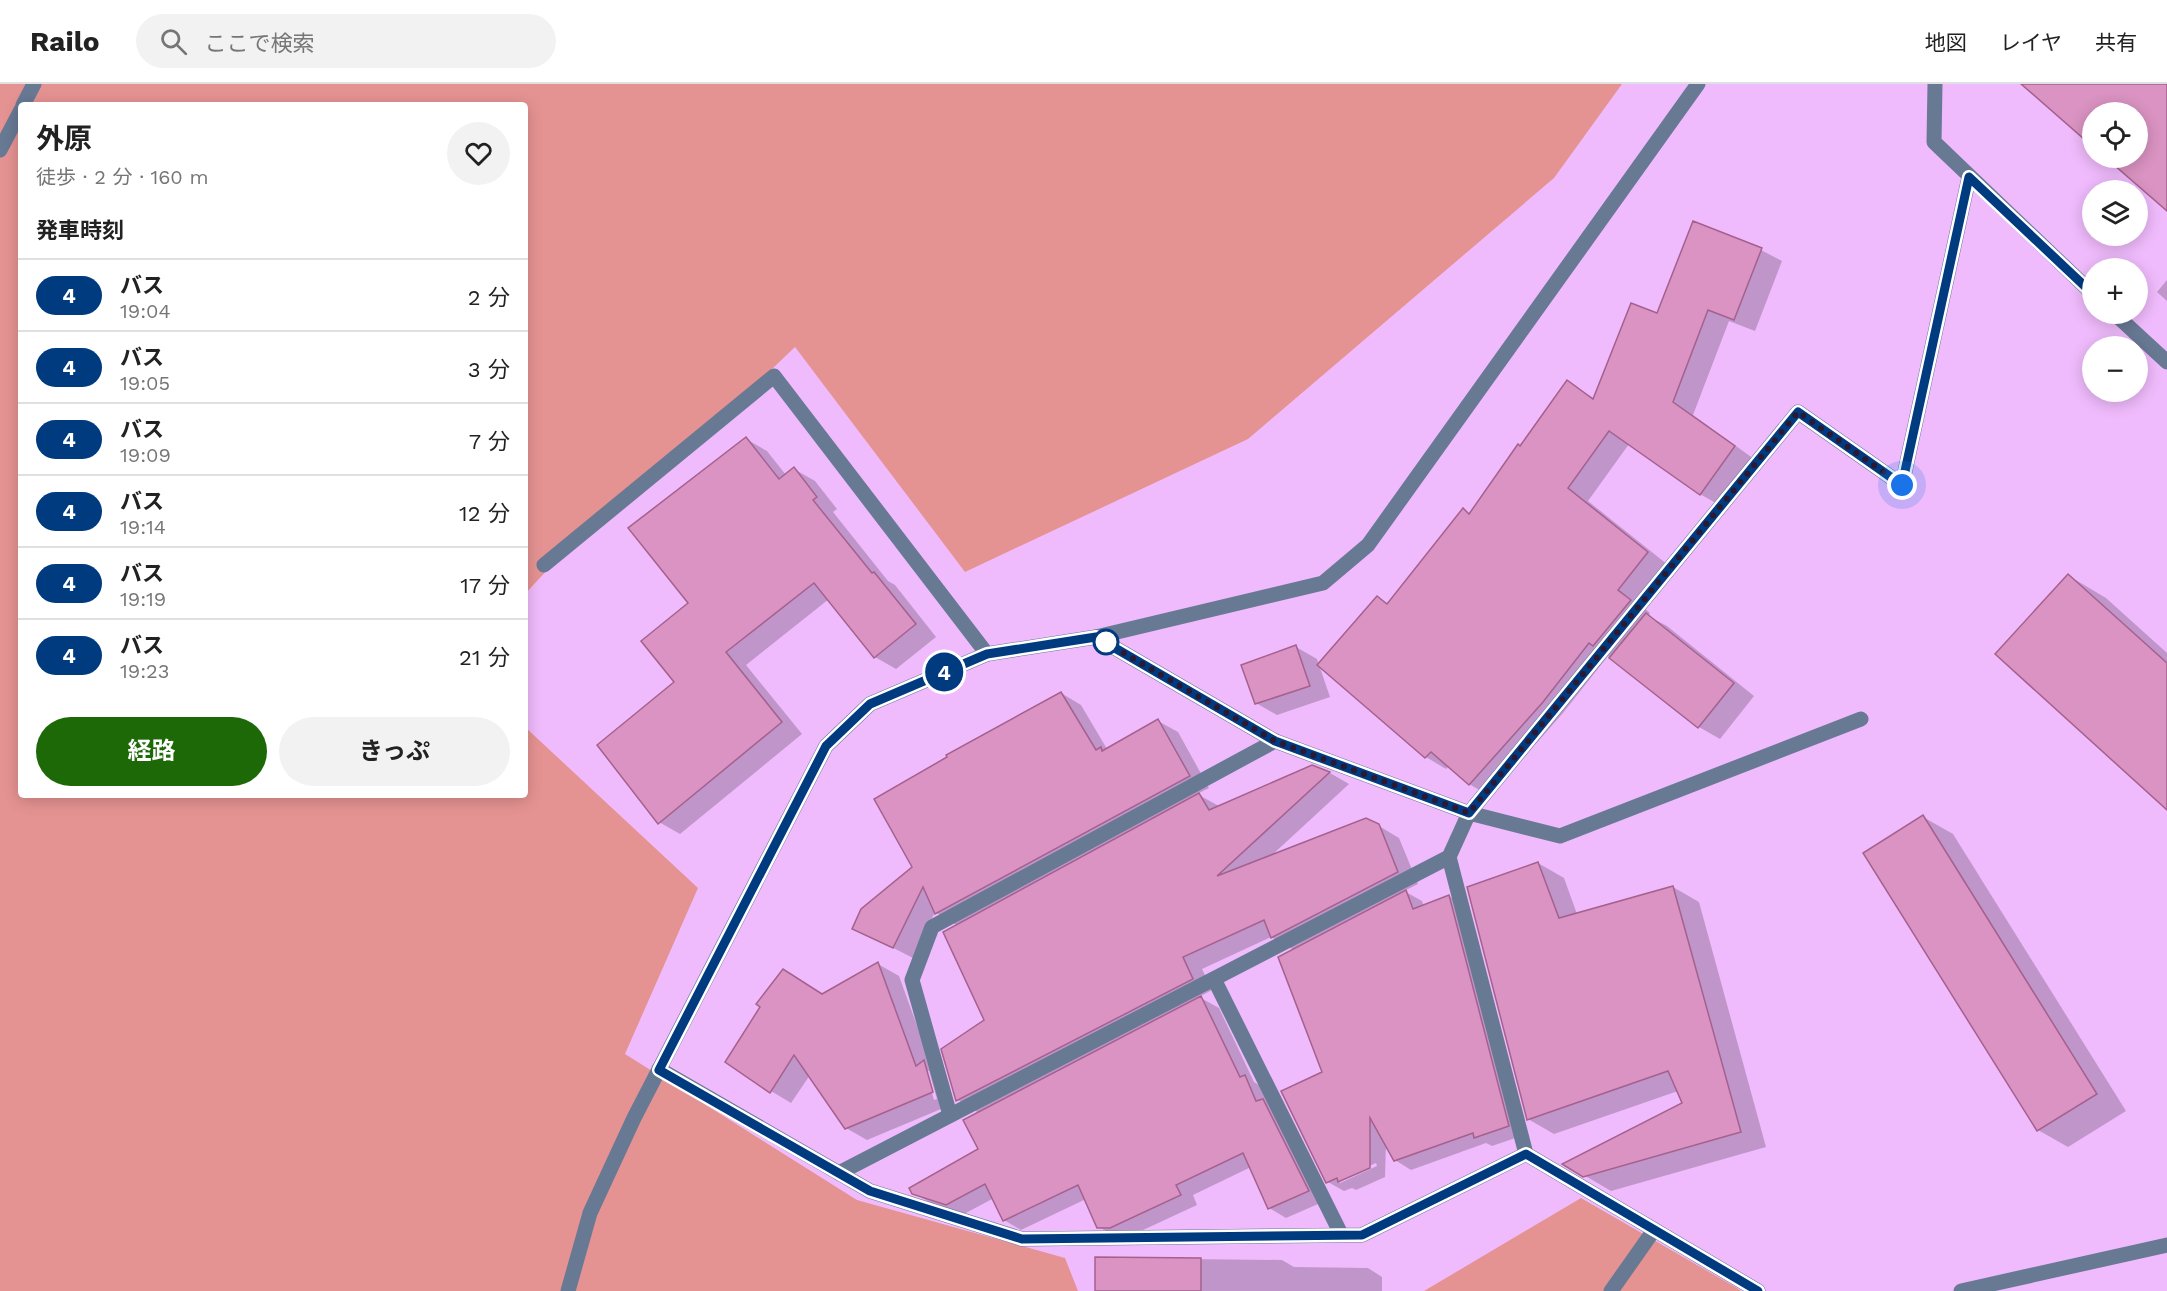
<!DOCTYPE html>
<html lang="ja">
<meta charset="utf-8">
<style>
body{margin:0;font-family:"Work Sans","Noto Sans JP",sans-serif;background:#f2f2f2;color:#222;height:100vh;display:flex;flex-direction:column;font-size:22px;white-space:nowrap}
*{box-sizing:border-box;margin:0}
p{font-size:20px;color:#767676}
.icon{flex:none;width:33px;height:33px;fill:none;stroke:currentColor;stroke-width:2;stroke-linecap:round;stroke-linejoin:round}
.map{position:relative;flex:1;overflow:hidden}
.sheet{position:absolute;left:18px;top:18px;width:510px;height:696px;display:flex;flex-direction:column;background:#fff;border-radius:6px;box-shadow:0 3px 15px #0003}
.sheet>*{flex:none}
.badge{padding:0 12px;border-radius:20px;font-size:21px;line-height:39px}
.fabs{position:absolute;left:2082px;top:18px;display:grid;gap:12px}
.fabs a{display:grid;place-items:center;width:66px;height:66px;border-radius:50%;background:#fff;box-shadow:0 3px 15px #0003;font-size:30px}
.you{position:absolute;width:30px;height:30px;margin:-15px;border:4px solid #fff;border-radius:50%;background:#1a73e8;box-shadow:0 0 0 9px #1a73e833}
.map>.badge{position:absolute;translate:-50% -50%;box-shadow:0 0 0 3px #fff}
h2{padding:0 18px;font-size:22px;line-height:54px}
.round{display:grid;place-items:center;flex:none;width:63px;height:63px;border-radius:32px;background:#f2f2f2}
.head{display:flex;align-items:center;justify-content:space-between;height:102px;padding:0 18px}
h1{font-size:28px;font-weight:700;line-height:45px}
.button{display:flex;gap:12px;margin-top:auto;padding:12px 18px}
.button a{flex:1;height:69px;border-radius:36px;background:#1d6908;color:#fff;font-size:24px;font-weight:700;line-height:69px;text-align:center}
.button a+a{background:#f2f2f2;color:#222}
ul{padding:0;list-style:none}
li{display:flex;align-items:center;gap:18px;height:72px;padding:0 18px;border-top:2px solid #e0e0e0}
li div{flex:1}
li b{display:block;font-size:22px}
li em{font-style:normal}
li .badge{min-width:66px;font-weight:700;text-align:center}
header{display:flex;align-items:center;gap:36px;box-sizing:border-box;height:84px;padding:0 30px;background:#fff;border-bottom:2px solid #e0e0e0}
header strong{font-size:28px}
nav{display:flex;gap:33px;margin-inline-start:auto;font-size:21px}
.search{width:420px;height:54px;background:#f2f2f2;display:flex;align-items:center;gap:15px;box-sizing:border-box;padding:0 21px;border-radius:33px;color:#767676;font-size:22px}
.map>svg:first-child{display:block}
.green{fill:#e59392}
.shadow{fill:#0003;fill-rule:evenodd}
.building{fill:#da93c2;stroke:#a4618e;stroke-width:1.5}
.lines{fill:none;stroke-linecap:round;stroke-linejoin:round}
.minor{stroke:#687994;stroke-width:15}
.line-casing{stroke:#fff;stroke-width:14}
.line{stroke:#003b80;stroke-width:9}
.walk{stroke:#2c1830;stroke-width:6;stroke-dasharray:0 10.8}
.stop-dot{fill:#fff;stroke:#003b80;stroke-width:3}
</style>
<header>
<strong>Railo</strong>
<div class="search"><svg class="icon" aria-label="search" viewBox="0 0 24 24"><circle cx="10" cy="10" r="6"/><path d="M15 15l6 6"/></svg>ここで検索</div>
<nav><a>地図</a><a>レイヤ</a><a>共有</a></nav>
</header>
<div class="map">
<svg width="2167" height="1207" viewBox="0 0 2167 1207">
<rect width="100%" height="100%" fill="#f0bbfc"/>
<g class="green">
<path d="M 0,0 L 1622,0 L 1554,94 L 1248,355 L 965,488 L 795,263 L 708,346 L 573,458 L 525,510 L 525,21 L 21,21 L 21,711 L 525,711 L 525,643 L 698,804 L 625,970 L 857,1116 L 1065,1174 L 1078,1207 L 0,1207 Z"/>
<path d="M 1581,1114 L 1737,1204 L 1741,1207 L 1424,1207 Z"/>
</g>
<g class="shadow">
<path d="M 2024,0 L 2167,0 L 2167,125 L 2108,74 L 2138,74 L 2138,28 L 2092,28 L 2092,60 Z"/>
<path d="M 1761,166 L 1782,177 L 1755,247 L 1729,237 L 1693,331 L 1754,375 L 1721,422 L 1700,410 L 1629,360 L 1588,417 L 1668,481 L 1638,519 L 1650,529 L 1648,532 L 1667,542 L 1754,612 L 1720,655 L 1699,643 L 1608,572 L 1563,629 L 1490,712 L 1469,700 L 1449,682 L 1446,685 L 1426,673 L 1319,580 L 1378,514 L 1389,520 L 1463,426 L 1471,431 L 1567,298 L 1595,315 L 1658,231 Z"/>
<path d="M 2167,196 L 2167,217 L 2157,208 Z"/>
<path d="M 746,355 L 767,367 L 786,391 L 794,385 L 815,397 L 837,425 L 833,428 L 888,497 L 895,501 L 936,553 L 896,585 L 875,573 L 829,515 L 746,581 L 802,650 L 680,750 L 659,738 L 676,599 L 690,519 Z"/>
<path d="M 2069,492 L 2106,514 L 2167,569 L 2167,724 Z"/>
<path d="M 1296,563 L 1317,575 L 1330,613 L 1277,631 L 1256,619 Z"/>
<path d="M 1061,609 L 1081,621 L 1107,665 L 1158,637 L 1178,648 L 1209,704 L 1197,710 L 1219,722 L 1312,683 L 1330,689 L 1349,700 L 1271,772 L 1379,742 L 1399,754 L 1418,800 L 1404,807 L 1422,817 L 1424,823 L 1449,812 L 1465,822 L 1524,1051 L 1492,1062 L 1486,1059 L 1411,1086 L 1395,1076 L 1386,1060 L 1385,1093 L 1356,1106 L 1352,1104 L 1344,1107 L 1328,1098 L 1324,989 L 1294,866 L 1271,853 L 1202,885 L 1212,906 L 1199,913 L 1219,924 L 1254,998 L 1262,1003 L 1325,1117 L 1286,1134 L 1269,1124 L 1251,1083 L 1193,1111 L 1197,1121 L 1128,1153 L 1116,1153 L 1099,1143 L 1086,1115 L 1021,1146 L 1004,1136 L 994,1114 L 964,1130 L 931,1119 L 913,1109 L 980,1065 L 979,1029 L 958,1016 L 943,965 L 986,936 L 958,842 L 935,828 L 913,874 L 854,844 L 914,783 ZM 1376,1079 L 1377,1082 L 1340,1099 L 1338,1096 Z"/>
<path d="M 1923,733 L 1953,750 L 2126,1027 L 2068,1063 L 2038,1046 Z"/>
<path d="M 1538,779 L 1564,794 L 1577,830 L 1673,803 L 1699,818 L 1766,1063 L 1611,1107 L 1565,1080 L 1684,1020 L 1678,1007 L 1554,1050 L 1528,1035 Z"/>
<path d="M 878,880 L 899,892 L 932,983 L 953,1020 L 867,1056 L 846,1044 L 810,991 L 791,1019 L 771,1007 L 823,911 ZM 926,987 L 929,987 L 937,1015 L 934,1016 Z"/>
<path d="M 1097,1174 L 1282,1176 L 1294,1183 L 1368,1184 L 1382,1193 L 1382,1207 L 1097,1207 Z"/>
</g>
<g class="building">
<path d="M 2021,0 L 2167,0 L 2167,127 L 2106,74 L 2138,74 L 2138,28 L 2092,28 L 2092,62 Z"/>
<path d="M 1693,137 L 1762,164 L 1734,236 L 1708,226 L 1673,318 L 1735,362 L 1700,411 L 1609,347 L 1568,404 L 1648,468 L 1618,506 L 1631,516 L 1593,562 L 1589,559 L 1543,618 L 1469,701 L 1431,668 L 1425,674 L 1317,581 L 1377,512 L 1387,520 L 1463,424 L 1469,430 L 1518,360 L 1520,362 L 1567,296 L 1593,315 L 1631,219 L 1657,229 Z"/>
<path d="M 746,353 L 779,395 L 794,383 L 817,413 L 813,416 L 872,489 L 874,488 L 916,540 L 874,574 L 814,499 L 726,568 L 782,638 L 658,740 L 597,661 L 674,598 L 641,557 L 688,519 L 628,444 Z"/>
<path d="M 2068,490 L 2167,579 L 2167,726 L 1995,570 Z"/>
<path d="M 1646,529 L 1734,599 L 1698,644 L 1609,574 Z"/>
<path d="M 1296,561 L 1310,602 L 1255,620 L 1241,581 Z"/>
<path d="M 1061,608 L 1096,666 L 1101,663 L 1102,667 L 1158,635 L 1190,692 L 935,830 L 923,803 L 893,864 L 852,845 L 861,825 L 912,783 L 874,715 L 947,673 L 946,671 Z"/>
<path d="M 1312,681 L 1330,688 L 1217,792 L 1366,734 L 1379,740 L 1398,788 L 1271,854 L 1264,836 L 1183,873 L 1193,895 L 956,1017 L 941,965 L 984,936 L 943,848 L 1199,709 L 1209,726 Z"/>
<path d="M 1923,731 L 2097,1010 L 2037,1047 L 1863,769 Z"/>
<path d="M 1538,778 L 1559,834 L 1673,802 L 1741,1048 L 1583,1093 L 1562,1080 L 1682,1019 L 1668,987 L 1527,1036 L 1467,803 Z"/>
<path d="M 1406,806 L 1413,825 L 1449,811 L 1509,1042 L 1474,1054 L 1473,1049 L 1394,1077 L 1370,1034 L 1370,1084 L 1338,1098 L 1337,1094 L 1326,1099 L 1281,1007 L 1322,988 L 1278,873 Z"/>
<path d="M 878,878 L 916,982 L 924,976 L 933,1008 L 845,1045 L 794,971 L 770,1009 L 725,978 L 760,923 L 756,920 L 783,885 L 822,910 Z"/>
<path d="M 1201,912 L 1240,993 L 1245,991 L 1256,1017 L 1263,1015 L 1309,1107 L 1268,1125 L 1243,1069 L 1176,1101 L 1181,1111 L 1110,1144 L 1097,1144 L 1078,1101 L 1003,1137 L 985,1100 L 946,1121 L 912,1110 L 909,1104 L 978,1065 L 963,1036 Z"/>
<path d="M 1095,1173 L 1201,1174 L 1201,1207 L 1095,1207 Z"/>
</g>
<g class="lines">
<g class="minor">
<path d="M 1935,0 L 1934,58 L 2092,209"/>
<path d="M 23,21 L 34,0"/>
<path d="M 0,66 L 21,26"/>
<path d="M 2115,230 L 2167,278"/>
<path d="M 544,481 L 774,292 L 987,570"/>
<path d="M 1096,553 L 1275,657 L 1469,729 L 1798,328 L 1902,401 L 1969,93"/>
<path d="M 1449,773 L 1526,1070"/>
<path d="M 1214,895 L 1341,1150"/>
<path d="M 659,985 L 870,1107 L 1022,1155 L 1362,1151 L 1526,1070 L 1758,1207"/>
<path d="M 950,1031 L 912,896 L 932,843 L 1275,657"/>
<path d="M 839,1089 L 1449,773 L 1469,729 L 1560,752 L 1861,635"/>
<path d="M 568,1207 L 590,1129 L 634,1034 L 826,662 L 870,620 L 987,570 L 1096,553 L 1323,499 L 1368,461 L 1698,0"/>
<path d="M 1611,1207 L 1654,1146"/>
<path d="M 1961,1207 L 2167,1161"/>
</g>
</g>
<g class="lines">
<defs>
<path id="line" d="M 1758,1207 L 1526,1070 L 1362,1151 L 1022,1155 L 870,1107 L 659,986 L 826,662 L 870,620 L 987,570 L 1096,553 L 1275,657 L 1469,729 L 1798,328 L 1902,401 L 1969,93 L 2092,209"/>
</defs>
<use href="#line" class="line-casing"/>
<use href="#line" class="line"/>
<path class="walk" d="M 1106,558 L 1096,553 L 1275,657 L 1469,729 L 1798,328 L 1902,401"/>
</g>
<circle class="stop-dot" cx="1106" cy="558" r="12"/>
</svg>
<div class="fabs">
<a><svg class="icon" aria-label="locate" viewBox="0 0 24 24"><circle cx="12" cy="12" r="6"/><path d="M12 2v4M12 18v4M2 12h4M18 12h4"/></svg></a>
<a><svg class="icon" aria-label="layers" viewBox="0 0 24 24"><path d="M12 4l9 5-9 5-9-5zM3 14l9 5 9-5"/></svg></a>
<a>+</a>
<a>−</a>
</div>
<div class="you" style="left:1902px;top:401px"></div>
<b class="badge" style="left:944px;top:588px;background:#003b80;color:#fff">4</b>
<section class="sheet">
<div class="head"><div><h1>外原</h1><p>徒歩 · 2 分 · 160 m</p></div><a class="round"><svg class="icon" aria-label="heart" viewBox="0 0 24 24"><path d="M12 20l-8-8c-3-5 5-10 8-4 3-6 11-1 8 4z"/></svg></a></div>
<h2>発車時刻</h2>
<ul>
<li><span class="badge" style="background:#003b80;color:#fff">4</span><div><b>バス</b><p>19:04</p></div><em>2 分</em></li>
<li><span class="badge" style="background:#003b80;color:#fff">4</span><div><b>バス</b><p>19:05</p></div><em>3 分</em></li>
<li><span class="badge" style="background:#003b80;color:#fff">4</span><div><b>バス</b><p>19:09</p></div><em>7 分</em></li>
<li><span class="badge" style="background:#003b80;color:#fff">4</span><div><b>バス</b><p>19:14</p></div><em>12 分</em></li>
<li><span class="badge" style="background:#003b80;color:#fff">4</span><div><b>バス</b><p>19:19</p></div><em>17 分</em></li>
<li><span class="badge" style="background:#003b80;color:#fff">4</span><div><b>バス</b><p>19:23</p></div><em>21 分</em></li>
</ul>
<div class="button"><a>経路</a><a>きっぷ</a></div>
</section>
</div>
